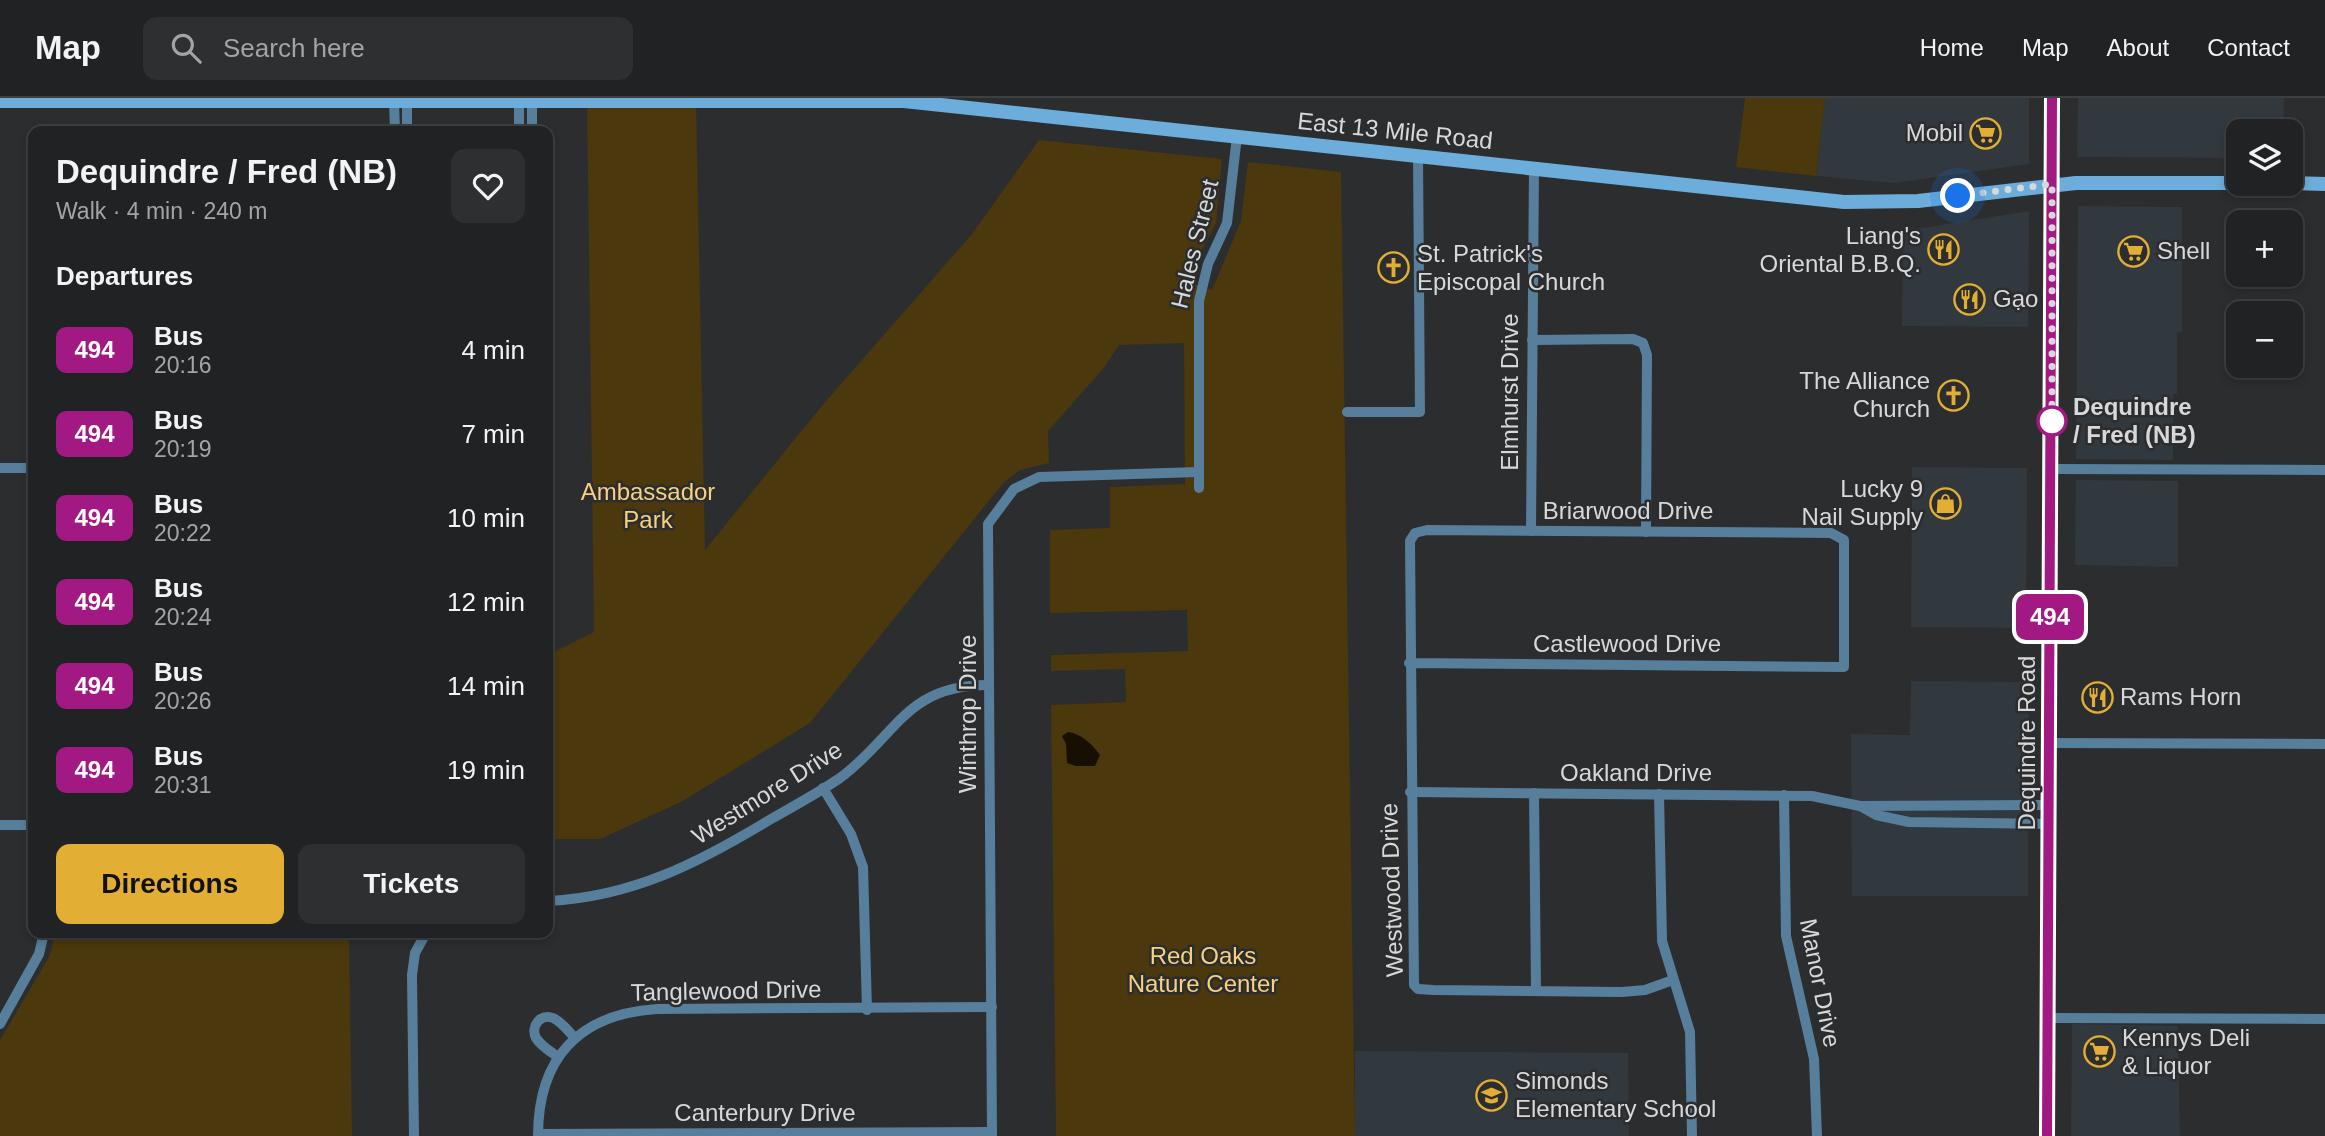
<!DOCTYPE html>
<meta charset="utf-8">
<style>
body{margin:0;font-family:Helvetica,sans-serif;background:#2d2f30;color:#f1f3f6;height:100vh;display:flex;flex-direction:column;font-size:26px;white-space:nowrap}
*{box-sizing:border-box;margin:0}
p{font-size:23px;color:#a2a4a6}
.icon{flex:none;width:38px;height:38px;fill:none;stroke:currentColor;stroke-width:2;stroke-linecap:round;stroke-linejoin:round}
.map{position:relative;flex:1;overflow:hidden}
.panel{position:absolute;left:28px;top:28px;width:525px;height:812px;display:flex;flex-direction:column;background:#202223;border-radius:14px;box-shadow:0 4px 10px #0003,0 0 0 2px #3d3f41}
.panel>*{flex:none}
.badge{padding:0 14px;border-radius:10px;font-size:24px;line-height:46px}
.tools{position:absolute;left:2226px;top:21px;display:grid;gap:14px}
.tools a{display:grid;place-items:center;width:77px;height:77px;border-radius:14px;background:#202223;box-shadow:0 4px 10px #0003,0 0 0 2px #3d3f41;font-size:35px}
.you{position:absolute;width:35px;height:35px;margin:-18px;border:5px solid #fff;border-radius:50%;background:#1a73e8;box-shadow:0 0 0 10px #1a73e833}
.map>.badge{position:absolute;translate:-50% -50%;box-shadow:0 0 0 4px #fff}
h2{padding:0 28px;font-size:26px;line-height:63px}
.round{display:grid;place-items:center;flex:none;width:74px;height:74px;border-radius:14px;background:#2d2f30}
.overview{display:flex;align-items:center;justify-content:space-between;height:119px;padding:0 28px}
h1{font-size:33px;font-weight:800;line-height:52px}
.button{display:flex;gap:14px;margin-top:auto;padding:14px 28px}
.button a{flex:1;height:80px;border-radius:14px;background:#e3ae34;color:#111;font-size:28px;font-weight:800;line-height:80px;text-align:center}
.button a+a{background:#2d2f30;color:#f1f3f6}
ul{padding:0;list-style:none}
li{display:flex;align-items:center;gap:21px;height:84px;padding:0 28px}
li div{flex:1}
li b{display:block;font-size:26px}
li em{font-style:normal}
li .badge{min-width:77px;font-weight:700;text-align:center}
header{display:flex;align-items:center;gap:42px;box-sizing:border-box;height:98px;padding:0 35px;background:#202223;border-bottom:2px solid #3d3f41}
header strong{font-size:33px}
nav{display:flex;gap:38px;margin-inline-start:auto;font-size:24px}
.search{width:490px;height:63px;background:#2d2f30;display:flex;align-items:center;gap:18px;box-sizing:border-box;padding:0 24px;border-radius:14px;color:#a2a4a6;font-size:26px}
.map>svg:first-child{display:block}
.built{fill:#31383e}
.green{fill:#4b380c}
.water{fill:#170f02}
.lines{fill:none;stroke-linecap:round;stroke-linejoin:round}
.minor{stroke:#577e9b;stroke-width:10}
.secondary{stroke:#6caddb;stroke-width:14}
.line-casing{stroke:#fff;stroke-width:16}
.line{stroke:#a31984;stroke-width:10}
.walk{stroke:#d6d8d9;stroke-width:7;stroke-dasharray:0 12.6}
.stop-dot{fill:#fff;stroke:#a31984;stroke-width:3.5}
.labels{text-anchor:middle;stroke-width:5;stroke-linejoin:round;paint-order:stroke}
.street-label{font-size:24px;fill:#d6d8d9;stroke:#2b2d2f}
.poi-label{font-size:24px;fill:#d6d8d9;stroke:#2b2d2f;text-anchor:start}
.stop-label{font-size:24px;font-weight:bold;fill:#d6d8d9;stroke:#2b2d2f;text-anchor:start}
.park-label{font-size:24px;fill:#f8d07f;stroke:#2b2d2f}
</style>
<header>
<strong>Map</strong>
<div class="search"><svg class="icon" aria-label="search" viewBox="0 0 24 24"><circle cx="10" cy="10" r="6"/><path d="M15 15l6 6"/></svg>Search here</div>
<nav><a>Home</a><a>Map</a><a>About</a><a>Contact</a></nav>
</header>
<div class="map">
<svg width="2325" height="1038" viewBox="0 0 2325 1038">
<rect width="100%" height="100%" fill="#2b2d2f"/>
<g class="built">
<path d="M 1825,0 L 2029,0 L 2029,66 L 1894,85 L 1816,78 Z"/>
<path d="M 2078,0 L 2284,0 L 2283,33 L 2238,33 L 2238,60 L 2077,59 Z"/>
<path d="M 2078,108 L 2182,109 L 2182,234 L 2177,234 L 2177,296 L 2173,296 L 2173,362 L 2076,361 Z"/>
<path d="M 2029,113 L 2028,229 L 1902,228 L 1903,133 Z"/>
<path d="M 1912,369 L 2027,370 L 2026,530 L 1911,529 Z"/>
<path d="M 2076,382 L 2178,383 L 2178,469 L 2075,467 Z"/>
<path d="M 1911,583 L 2029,584 L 2028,798 L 1852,798 L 1851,636 L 1910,637 Z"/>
<path d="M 2072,926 L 2178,928 L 2180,1038 L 2071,1038 Z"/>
<path d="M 1355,953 L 1628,955 L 1629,1038 L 1355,1038 Z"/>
</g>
<g class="green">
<path d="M 1745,0 L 1825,0 L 1816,78 L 1736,69 Z"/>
<path d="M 587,4 L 696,4 L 705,452 L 820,310 L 972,136 L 1039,42 L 1222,61 L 1216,125 L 1186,183 L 1212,192 L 1241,123 L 1248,64 L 1341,74 L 1355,1038 L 1056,1038 L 1051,607 L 1126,604 L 1125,571 L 1051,573 L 1051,557 L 1188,553 L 1187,512 L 1050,515 L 1050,432 L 1110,430 L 1110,389 L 1185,386 L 1184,245 L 1119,247 L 1103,271 L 1048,333 L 1049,365 L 1020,372 L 1004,384 L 810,625 L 681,704 L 600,741 L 548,741 L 548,553 L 556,553 L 594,534 Z"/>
<path d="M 55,835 L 349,835 L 352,1038 L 0,1038 L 0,942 L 50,857 Z"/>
</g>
<path class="water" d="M 1068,634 C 1082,636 1092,646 1100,657 L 1095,668 L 1076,668 L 1067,665 L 1066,646 L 1062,638 Z"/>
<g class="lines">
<g class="minor">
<path d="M 394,3 L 395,33"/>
<path d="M 519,3 L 519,33"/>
<path d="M 532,3 L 532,33"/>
<path d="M 407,33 L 407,3"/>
<path d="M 1532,242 L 1633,241 L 1643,245 L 1647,257 L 1646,434"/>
<path d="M 1347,314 L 1420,314 L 1418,58"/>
<path d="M 0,370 L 33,370"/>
<path d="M 2051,371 L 2325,372"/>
<path d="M 1199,390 L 1199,203 L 1208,166 L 1227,125 L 1237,38"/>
<path d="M 1531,433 L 1534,71"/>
<path d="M 1409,565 L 1844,569 L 1844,442 L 1831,435 L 1427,432 L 1415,435 L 1410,443 L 1414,887 L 1418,891 L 1433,892 L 1622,894 L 1645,892 L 1673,882"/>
<path d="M 2050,645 L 2325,646"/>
<path d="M 823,690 L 851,736 L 863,769 L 867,912"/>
<path d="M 1410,694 L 1812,698 L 1860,708 L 1876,717 L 1909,724 L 2049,726"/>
<path d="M 1534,695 L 1536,893"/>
<path d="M 1659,696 L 1662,843 L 1690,934 L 1692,1038"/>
<path d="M 1784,697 L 1786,838 L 1814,961 L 1817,1038"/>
<path d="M 1860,708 L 2050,707"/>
<path d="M 0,727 L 33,727"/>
<path d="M 548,803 C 633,799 700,764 771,721 C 794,708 818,695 840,680 C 897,638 905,587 988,587"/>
<path d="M 2049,920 L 2325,921"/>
<path d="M 0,926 L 39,856 L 44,835"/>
<path d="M 558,959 C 551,954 541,948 536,940 C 530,928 541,915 553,920 C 562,924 569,934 575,940"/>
<path d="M 538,1036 L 992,1034"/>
<path d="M 414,1038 L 412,877 L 415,855 L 426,835"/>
<path d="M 538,1038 C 538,960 579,916 657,911 L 992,909"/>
<path d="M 992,1038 L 988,426 L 1014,391 L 1039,379 L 1198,374"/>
</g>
<g class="secondary">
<path d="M 0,3 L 904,3 L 1844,104 L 1918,103 L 2076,85 L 2238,85"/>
<path d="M 2291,85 L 2325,86"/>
<path d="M 2047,1038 L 2052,0"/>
</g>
</g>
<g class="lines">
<defs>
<path id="line" d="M 2047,1038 L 2052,0"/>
</defs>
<use href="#line" class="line-casing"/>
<use href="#line" class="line"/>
<path class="walk" d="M 1958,98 L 2052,86 L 2052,323"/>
</g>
<defs>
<symbol id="supermarket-ring" viewBox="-11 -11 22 22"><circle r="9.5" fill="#2b2d2f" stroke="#e3ae34" stroke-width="1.5"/><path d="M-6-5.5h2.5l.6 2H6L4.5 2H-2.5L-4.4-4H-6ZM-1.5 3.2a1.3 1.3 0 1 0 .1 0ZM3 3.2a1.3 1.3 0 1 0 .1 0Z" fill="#e3ae34"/></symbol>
<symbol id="restaurant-ring" viewBox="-11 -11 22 22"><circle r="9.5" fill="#2b2d2f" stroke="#e3ae34" stroke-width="1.5"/><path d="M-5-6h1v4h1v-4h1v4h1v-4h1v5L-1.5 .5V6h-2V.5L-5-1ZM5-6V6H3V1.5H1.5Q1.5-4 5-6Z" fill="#e3ae34"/></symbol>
<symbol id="church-ring" viewBox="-11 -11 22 22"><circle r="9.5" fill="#2b2d2f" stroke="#e3ae34" stroke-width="1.5"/><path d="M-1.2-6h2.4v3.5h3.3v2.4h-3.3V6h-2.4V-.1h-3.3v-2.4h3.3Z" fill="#e3ae34"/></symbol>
<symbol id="shop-ring" viewBox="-11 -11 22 22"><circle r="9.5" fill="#2b2d2f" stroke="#e3ae34" stroke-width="1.5"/><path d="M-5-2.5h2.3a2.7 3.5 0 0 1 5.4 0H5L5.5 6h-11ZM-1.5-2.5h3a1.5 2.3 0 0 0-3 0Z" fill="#e3ae34"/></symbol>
<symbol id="school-ring" viewBox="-11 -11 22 22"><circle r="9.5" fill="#2b2d2f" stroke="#e3ae34" stroke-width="1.5"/><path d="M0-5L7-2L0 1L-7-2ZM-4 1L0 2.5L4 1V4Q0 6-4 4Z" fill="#e3ae34"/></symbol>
</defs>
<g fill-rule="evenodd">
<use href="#supermarket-ring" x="1968" y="18" width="35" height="35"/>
<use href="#restaurant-ring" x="1926" y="134" width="35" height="35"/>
<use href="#supermarket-ring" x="2116" y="136" width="35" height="35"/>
<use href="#church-ring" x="1376" y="152" width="35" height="35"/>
<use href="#restaurant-ring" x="1952" y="184" width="35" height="35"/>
<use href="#church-ring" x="1936" y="280" width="35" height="35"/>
<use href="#shop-ring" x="1928" y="388" width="35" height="35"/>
<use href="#restaurant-ring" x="2080" y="582" width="35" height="35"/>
<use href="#supermarket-ring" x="2082" y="936" width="35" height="35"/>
<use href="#school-ring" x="1474" y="980" width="35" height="35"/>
</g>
<circle class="stop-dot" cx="2052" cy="323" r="14"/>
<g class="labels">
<g class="street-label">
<text transform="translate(1395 33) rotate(6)" y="8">East 13 Mile Road</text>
<text transform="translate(1195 146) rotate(-76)" y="8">Hales Street</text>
<text transform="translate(1510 294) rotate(-90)" y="8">Elmhurst Drive</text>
<text x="1628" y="421">Briarwood Drive</text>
<text x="1627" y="554">Castlewood Drive</text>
<text transform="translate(968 616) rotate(-90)" y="8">Winthrop Drive</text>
<text transform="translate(2027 645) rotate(-90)" y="8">Dequindre Road</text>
<text x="1636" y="683">Oakland Drive</text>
<text transform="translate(767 695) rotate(-32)" y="8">Westmore Drive</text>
<text transform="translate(1392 792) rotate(-92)" y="8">Westwood Drive</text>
<text transform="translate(1820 885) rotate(79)" y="8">Manor Drive</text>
<text transform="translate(726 893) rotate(-1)" y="8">Tanglewood Drive</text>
<text x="765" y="1023">Canterbury Drive</text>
</g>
<g class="poi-label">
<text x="1963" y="43" text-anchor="end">Mobil</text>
<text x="1921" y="146" text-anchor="end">Liang's<tspan x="1921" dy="28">Oriental B.B.Q.</tspan></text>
<text x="2157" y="161">Shell</text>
<text x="1417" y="164">St. Patrick's<tspan x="1417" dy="28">Episcopal Church</tspan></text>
<text x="1993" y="209">Gạo</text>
<text x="1930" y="291" text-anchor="end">The Alliance<tspan x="1930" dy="28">Church</tspan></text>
<text x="1923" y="399" text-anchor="end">Lucky 9<tspan x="1923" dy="28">Nail Supply</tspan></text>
<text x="2120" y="607">Rams Horn</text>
<text x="2122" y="948">Kennys Deli<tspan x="2122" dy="28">&amp; Liquor</tspan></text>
<text x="1515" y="991">Simonds<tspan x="1515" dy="28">Elementary School</tspan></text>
</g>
<g class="stop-label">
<text x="2073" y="317">Dequindre<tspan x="2073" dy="28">/ Fred (NB)</tspan></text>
</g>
<g class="park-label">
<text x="648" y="402">Ambassador<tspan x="648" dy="28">Park</tspan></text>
<text x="1203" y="866">Red Oaks<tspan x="1203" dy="28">Nature Center</tspan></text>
</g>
</g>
</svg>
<div class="tools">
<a><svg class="icon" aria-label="layers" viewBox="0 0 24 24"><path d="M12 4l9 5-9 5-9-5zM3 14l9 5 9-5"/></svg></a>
<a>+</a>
<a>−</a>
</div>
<div class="you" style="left:1958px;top:98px"></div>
<b class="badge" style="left:2050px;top:519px;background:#a31984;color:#fff">494</b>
<section class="panel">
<div class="overview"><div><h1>Dequindre / Fred (NB)</h1><p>Walk · 4 min · 240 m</p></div><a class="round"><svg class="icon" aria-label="heart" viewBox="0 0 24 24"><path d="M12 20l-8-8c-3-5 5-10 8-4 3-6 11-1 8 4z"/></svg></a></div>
<h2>Departures</h2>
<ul>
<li><span class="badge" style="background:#a31984;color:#fff">494</span><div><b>Bus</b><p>20:16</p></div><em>4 min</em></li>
<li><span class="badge" style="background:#a31984;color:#fff">494</span><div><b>Bus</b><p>20:19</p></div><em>7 min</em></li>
<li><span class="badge" style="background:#a31984;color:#fff">494</span><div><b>Bus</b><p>20:22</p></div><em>10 min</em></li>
<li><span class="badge" style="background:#a31984;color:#fff">494</span><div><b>Bus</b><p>20:24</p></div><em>12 min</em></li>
<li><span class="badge" style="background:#a31984;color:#fff">494</span><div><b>Bus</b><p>20:26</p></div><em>14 min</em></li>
<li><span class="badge" style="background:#a31984;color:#fff">494</span><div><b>Bus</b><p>20:31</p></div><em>19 min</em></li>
</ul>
<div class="button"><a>Directions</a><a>Tickets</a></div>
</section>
</div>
